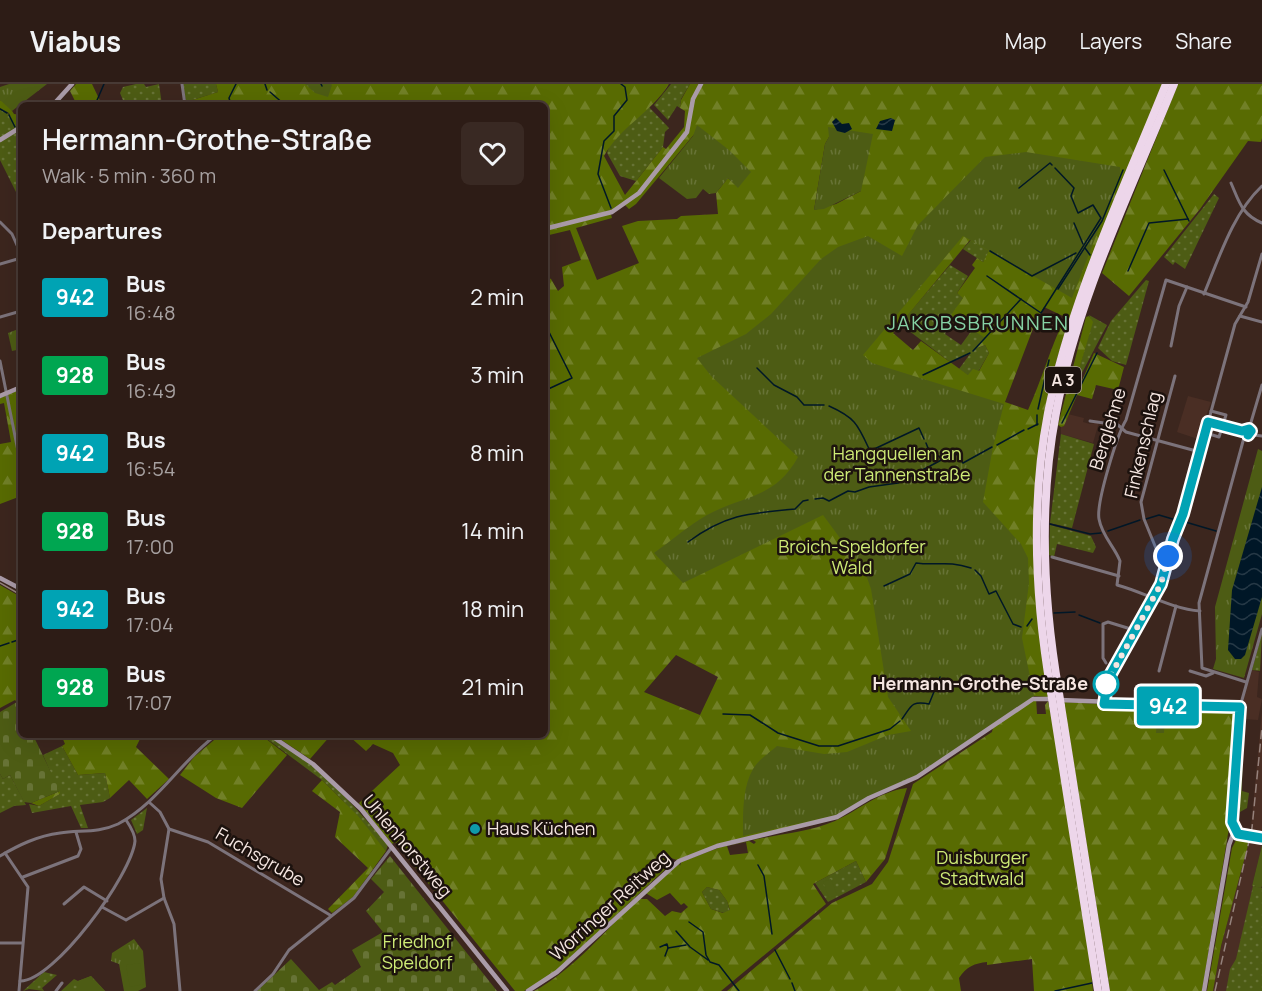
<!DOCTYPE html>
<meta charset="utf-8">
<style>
body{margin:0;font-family:Manrope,sans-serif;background:#392923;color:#f1f3f6;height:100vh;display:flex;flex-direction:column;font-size:22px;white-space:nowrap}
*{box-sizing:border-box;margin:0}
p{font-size:20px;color:#a7a1a1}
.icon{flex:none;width:33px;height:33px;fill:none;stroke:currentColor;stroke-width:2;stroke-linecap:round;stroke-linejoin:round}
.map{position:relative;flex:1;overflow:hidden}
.drawer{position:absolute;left:18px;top:18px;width:530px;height:636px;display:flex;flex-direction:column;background:#2d1c16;border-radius:9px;box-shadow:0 6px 24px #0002,0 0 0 2px #483a35}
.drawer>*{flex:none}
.badge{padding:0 12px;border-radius:4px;font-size:21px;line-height:39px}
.you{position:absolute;width:30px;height:30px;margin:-15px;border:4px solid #fff;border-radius:50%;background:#1a73e8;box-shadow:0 0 0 9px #1a73e833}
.map>.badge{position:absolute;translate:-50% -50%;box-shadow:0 0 0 3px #fff}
h2{padding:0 24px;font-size:22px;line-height:54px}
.round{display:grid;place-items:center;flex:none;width:63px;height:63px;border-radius:9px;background:#392923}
.overview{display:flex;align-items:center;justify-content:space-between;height:102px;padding:0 24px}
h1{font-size:28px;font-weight:600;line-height:45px}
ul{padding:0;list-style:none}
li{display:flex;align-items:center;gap:18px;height:78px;padding:0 24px}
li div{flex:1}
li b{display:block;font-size:22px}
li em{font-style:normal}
li .badge{min-width:66px;font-weight:700;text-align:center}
header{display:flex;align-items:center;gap:36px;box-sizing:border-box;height:84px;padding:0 30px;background:#2d1c16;border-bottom:2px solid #483a35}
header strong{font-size:28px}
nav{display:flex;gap:33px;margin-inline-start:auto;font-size:21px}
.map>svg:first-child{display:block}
.built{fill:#4a2e24}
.grass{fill:url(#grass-dots);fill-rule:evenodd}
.forest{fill:url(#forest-firs);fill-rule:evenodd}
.wetland{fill:url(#wetland-marsh)}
.cemetery{fill:url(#cemetery-stones)}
.park{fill:url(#park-tufts)}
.pitch{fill:#4d5c14}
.water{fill:url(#water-waves)}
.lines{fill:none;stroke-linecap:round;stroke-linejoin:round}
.stream{stroke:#001727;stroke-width:1.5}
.street{stroke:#7c737b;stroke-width:3}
.secondary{stroke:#aa9ba8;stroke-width:4.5}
.highway{stroke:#edd6ea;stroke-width:8}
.tram{stroke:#95827c;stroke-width:1.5}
.rail{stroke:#95827c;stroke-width:1.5;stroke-dasharray:9 4.5;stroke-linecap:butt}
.secondary-bridge{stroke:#aa9ba8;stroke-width:4.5}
.highway-bridge{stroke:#edd6ea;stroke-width:8}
.line-casing{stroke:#fff;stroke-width:14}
.line{stroke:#00a3b4;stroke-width:9}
.walk{stroke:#f5e6e1;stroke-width:6;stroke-dasharray:0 10.8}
.stop-dot{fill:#fff;stroke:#00a3b4;stroke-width:3}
.culture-dot{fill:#0f9aa8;stroke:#1c120e;stroke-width:2}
.labels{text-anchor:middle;stroke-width:5;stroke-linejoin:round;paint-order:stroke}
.shield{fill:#1c120e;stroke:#b4a6a2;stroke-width:1.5}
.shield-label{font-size:16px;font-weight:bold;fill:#f5e6e1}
.street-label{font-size:18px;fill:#f5e6e1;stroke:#1c120e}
.park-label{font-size:18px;fill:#ceeb76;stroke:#1c120e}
.stop-label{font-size:18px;font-weight:bold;fill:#f5e6e1;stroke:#1c120e;text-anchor:end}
.poi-label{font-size:18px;fill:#f5e6e1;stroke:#1c120e;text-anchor:start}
.neighbourhood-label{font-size:20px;letter-spacing:1.5px;fill:#86d2a4;stroke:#1c120e}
</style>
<header>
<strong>Viabus</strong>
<nav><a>Map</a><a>Layers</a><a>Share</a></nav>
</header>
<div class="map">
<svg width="1262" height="907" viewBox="0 0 1262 907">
<defs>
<pattern id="grass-dots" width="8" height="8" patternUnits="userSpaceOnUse" patternTransform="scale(1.5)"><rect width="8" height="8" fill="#4d5c14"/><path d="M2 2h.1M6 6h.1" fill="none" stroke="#677336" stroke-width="1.8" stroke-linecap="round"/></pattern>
<pattern id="forest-firs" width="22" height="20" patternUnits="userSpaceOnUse" patternTransform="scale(1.5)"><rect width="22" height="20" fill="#586b02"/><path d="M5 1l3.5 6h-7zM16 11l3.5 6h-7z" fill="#718027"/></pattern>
<pattern id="wetland-marsh" width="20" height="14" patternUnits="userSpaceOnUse" patternTransform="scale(1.5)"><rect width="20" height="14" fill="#4d5c14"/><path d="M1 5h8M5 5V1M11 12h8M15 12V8" fill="none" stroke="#677336"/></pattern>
<pattern id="cemetery-stones" width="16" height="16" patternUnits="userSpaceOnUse" patternTransform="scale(1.5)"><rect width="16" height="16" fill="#4d5c14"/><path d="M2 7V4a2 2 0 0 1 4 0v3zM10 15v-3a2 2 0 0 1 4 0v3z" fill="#677336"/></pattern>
<pattern id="park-tufts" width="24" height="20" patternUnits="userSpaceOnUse" patternTransform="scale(1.5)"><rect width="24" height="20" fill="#4d5c14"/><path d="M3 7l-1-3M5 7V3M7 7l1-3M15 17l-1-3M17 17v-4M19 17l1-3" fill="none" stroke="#677336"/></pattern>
<pattern id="water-waves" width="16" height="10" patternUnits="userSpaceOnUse" patternTransform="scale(1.5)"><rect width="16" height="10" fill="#001727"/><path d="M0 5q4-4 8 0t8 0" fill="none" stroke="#263946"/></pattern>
</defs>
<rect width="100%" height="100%" fill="#3c261e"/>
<g class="built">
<path d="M 1188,312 L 1211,318 L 1198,355 L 1177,348 Z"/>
<path d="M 1068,330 L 1084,334 L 1083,338 L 1090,340 L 1099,338 L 1093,359 L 1061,350 L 1061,343 L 1064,342 Z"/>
<path d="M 1252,586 L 1259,588 L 1257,613 L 1262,615 L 1258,636 L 1244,635 L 1244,614 Z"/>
<path d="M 1262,627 L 1262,761 L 1252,802 L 1262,804 L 1262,907 L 1213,907 L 1221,862 L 1250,754 Z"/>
</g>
<g class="grass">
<path d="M 136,0 L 144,0 L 146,3 L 159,0 L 162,21 L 125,21 L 120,9 L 123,3 Z"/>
<path d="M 183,0 L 216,0 L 218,8 L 186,18 Z"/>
<path d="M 671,0 L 690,0 L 681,15 L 680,24 L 677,22 L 668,36 L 654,21 Z"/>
<path d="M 648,22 L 669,44 L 665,48 L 663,63 L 636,97 L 620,92 L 607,69 L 610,60 Z"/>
<path d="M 0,24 C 31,38 21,91 21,118 L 0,76 Z"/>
<path d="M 1214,110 L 1219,114 L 1185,185 L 1175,178 L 1173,181 L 1164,173 Z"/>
<path d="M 971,156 L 990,167 L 983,178 L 963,165 Z"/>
<path d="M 950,181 L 968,192 L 957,209 L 964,213 L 985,255 L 978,264 L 985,261 L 989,269 L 978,288 L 969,292 L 959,285 L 970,270 L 950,278 L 900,240 ZM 952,239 L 972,246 L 961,261 L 945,250 Z"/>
<path d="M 1146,196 L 1149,197 L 1126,281 L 1112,277 L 1098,264 L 1111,237 Z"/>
<path d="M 1089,231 L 1107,241 L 1073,306 L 1092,239 Z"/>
<path d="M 1061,350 L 1094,360 L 1072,444 L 1050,439 Z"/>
<path d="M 1050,441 L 1091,452 L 1096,463 L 1093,469 L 1057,460 L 1054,473 L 1049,471 Z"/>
<path d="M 1262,549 L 1260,587 L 1252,586 Z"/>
<path d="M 1243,637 L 1242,707 L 1249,709 L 1247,724 L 1240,728 L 1240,724 L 1237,723 Z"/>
<path d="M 263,652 C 295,653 367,736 388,761 L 386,767 L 342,716 L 322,696 Z"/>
<path d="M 62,662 L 78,691 L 105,689 L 110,714 L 103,718 L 80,721 L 88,744 L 81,744 L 71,722 L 32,729 L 29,720 L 39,722 L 60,710 L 43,671 Z"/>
<path d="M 0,690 L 3,695 L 10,691 L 26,721 L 14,722 L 0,729 Z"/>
<path d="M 147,724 L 143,746 L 137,750 L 131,736 Z"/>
<path d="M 856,777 L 866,798 L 828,818 L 815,799 Z"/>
<path d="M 1253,802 L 1262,804 L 1262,907 L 1226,907 L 1230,885 L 1236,875 Z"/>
<path d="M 707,803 L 719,806 L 727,817 L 730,827 L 724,829 L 711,825 L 702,808 Z"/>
<path d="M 44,888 L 57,891 L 42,904 L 44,907 L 29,905 L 23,907 Z"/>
<path d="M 91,892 L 105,907 L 61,907 L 74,895 L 78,897 Z"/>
</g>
<g class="forest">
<path d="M 76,0 L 92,0 L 102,21 L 77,21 L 70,7 Z"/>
<path d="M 216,0 L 669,0 C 652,28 620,43 604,72 L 625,111 L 663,63 L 666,65 L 684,43 L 685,27 L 680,24 L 681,16 L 690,0 L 1162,0 C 1141,52 1121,104 1100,156 C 1077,214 1054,271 1044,333 C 1029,419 1036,526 1048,613 L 1034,612 L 992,640 L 838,731 L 716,761 L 677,776 L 671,774 L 672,779 L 554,889 L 524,907 L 515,907 L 395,758 L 392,760 L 359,719 L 400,681 L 393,669 L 373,660 L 366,667 L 349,652 L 544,651 L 545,192 L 551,195 L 558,207 L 564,202 L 562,183 L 581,176 L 570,146 L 545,152 L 544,21 L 187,21 L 186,18 L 218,8 ZM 696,48 L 738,103 L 728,94 L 716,109 L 718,130 L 681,132 L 677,135 L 638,137 L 622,142 L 639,179 L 597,196 L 576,144 L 612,134 L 610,127 L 624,120 L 629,125 L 636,120 ZM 829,53 L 861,107 L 836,120 L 814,126 L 825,60 ZM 970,156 L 989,167 L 983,178 L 977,174 L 972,181 L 975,184 L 957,209 L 963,214 L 951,231 L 985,254 L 977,264 L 985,261 L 989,269 L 979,287 L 973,285 L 968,291 L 921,257 L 913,266 L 893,249 ZM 1044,223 L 1065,233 C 1050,265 1042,295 1028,326 L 1005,318 L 1034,242 L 1030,234 L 1033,233 L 1036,238 ZM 676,571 L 718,593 L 700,631 L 644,608 Z"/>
<path d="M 1178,0 L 1262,0 L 1262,54 L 1261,58 L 1248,57 L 1200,125 L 1129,212 L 1102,189 Z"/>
<path d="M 0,16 L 7,19 L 14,30 L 21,31 L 21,39 L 16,43 L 9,29 L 0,24 Z"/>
<path d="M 1089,232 L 1093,238 L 1073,306 L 1077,308 L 1094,269 L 1124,283 L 1118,306 L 1096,301 L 1092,315 L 1077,311 L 1064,342 L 1061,343 L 1058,341 L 1086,233 Z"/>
<path d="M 21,305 L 21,412 L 0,420 L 0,360 L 11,358 L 4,319 L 0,320 L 0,314 Z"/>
<path d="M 0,501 L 21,513 L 21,618 L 18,620 L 15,616 L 0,624 Z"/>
<path d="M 1036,614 L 1037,630 L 1046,630 L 1045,621 L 1048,617 L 1055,650 L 1087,849 L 1093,907 L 1034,907 L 1032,875 L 987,881 L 987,878 C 975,879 966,883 959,894 L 961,907 L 727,907 L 832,819 L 872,800 L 888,778 L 913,700 L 992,648 L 993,643 Z"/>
<path d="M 1064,618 L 1237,628 L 1229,744 L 1202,907 L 1110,907 Z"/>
<path d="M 65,651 L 142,651 L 136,663 L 169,695 L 147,715 L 129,696 L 110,714 L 105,689 L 78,691 L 62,662 L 65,660 L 62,653 Z"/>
<path d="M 220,651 L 261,651 L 287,671 L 242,724 L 216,714 L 180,691 L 194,673 Z"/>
<path d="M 274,651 L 331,651 L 310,675 Z"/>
<path d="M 322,696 L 358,732 L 386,767 L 353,813 L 332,829 L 328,825 L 368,784 L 335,753 L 340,728 L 312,707 Z"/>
<path d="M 907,704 L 885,775 L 866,798 L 856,777 L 813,800 L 826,820 L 721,907 L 534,907 C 571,888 607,845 638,815 L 647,815 L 665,832 L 672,827 L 681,829 L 688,823 L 684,819 L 681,821 L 670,809 L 657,816 L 644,808 L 679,779 L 680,782 L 681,778 L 721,763 L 749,757 L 754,760 L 756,758 L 753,756 C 780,750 809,748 835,737 C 859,726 880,707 907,704 ZM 746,758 L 748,769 L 730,771 L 727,762 ZM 707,803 L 719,806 L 727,817 L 730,826 L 723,829 L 711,825 L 702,808 Z"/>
<path d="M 60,707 L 60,710 L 39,722 L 31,719 Z"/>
<path d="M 1245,753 L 1250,754 L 1221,862 L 1213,907 L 1207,907 L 1232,764 L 1236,756 Z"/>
</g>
<path class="wetland" d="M 305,0 L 331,0 L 332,1 L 328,13 L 315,9 Z"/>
<g class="cemetery">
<path d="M 17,618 L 21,627 L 21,651 L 33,651 L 60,707 L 31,719 L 24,718 L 10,691 L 3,695 L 0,690 L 0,628 Z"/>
<path d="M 390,772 L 497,907 L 257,907 L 291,875 L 319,906 L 332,898 L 335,901 L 361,883 L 352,866 L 383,848 L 366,827 L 384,808 L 371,795 Z"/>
</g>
<g class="park">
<path d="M 9,0 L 47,0 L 12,27 L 0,16 L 0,3 Z"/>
<path d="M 697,41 L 729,66 L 751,88 L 738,104 L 728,94 L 716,109 L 709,110 L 703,105 L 696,114 L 687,115 L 659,94 L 693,52 Z"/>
<path d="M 828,43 L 873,50 L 861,107 L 824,125 L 814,126 L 825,60 L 829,53 Z"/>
<path d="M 1026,68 L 1120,83 L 1120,90 L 1072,214 L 963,152 L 863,271 L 872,279 L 1004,320 L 993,363 L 983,418 L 1021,460 L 1028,474 L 1029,499 L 1022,554 L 1034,612 L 923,688 L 837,731 L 743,752 C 743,731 742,704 753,685 C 758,676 769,669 777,662 L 824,670 L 847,668 L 888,651 L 911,647 L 888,613 L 871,505 L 865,488 L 823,431 L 683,499 L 654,469 C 672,456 688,442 707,431 C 744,411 775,415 798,373 L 711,292 L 697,274 L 746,250 L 771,230 L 821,175 L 838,163 L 868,152 L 902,172 L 918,141 L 985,73 Z"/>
<path d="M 21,244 L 21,265 L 12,267 L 8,249 Z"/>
<path d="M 1258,365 L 1262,367 L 1262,530 L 1244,594 L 1213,585 L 1216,575 L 1215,523 Z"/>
<path d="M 1157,633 L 1165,633 L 1164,649 L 1156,649 Z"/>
<path d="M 1262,761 L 1262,802 L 1261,804 L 1252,802 Z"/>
<path d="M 134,855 L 143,867 L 146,903 L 138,907 L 124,907 L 119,880 L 111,877 L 112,869 Z"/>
<path d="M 91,892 L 105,907 L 87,907 L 78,897 Z"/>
</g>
<g class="pitch">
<path d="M 831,795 L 837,811 L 829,814 L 823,798 Z"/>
<path d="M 140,879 L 144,900 L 130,903 L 126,881 Z"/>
</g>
<g class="water">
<path d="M 836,34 L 842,40 L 849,39 L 852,45 L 845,49 L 837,47 L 832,38 Z"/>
<path d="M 891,34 L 895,36 L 892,47 L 876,45 L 880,37 Z"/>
<path d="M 1262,403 L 1262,513 L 1245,571 L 1241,575 L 1235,575 L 1228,566 L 1232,506 Z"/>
</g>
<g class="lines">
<g class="stream">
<path d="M 265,0 L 267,6"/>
<path d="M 321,0 L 322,2"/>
<path d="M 270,8 L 285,21"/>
<path d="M 95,21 L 104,0"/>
<path d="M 231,21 L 229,14 L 236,0"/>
<path d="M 0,25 L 7,29"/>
<path d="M 9,31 L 15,43"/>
<path d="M 18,49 L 21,55"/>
<path d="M 1164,86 L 1189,137"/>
<path d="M 1019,104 L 1050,79 L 1052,81"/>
<path d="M 611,124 L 598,90 L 604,57 L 614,47 L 614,32 L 627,16 L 625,3 L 621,0"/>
<path d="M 1074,139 L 1083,160"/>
<path d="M 1085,164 L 1090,171"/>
<path d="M 990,167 L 1032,192 L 1076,169"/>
<path d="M 1128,187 L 1149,139 L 1188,135"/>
<path d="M 987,192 L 1041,229 L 1101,134 L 1093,121 L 1078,129 L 1071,112 L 1074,104 L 1055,84"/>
<path d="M 1058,205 L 1102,137 L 1123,86"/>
<path d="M 544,238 L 572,294 L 544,307"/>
<path d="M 973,267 L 1021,215"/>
<path d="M 757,284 L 774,301 L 797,313 L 804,321 L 824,321"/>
<path d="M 923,291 L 970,269"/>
<path d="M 829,322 C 856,334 858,341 870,367 L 919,344 L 924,355"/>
<path d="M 1038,325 L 1049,276"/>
<path d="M 1062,339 L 1097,269"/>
<path d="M 1037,341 L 1037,331"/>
<path d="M 1028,345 L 1038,340"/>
<path d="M 545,359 L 547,361"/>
<path d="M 926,359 L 928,364 L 942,375"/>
<path d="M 997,361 L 1024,346"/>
<path d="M 950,371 L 955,368 L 963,379 L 992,363"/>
<path d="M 544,391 L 548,362"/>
<path d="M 815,415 L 823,414 L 829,417 L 848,407 L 855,408 L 869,403 L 898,399 L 947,373"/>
<path d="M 1146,435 L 1159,431 L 1176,436"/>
<path d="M 1182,437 L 1216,447"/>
<path d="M 1050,440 L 1090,450 L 1101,449"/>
<path d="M 1108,447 L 1140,436"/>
<path d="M 688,458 C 726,430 750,429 795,425 L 803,417 L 808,416"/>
<path d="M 975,486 L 981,492 L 989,510 L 996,507 L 1013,540 L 1021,543"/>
<path d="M 884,502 L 910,490 L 916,479 C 938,482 947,476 971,484"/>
<path d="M 1054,529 L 1075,528"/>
<path d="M 1079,531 L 1100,539"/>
<path d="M 1027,542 L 1032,535"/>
<path d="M 12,558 L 21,555"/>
<path d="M 0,562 L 9,559"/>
<path d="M 723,630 L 750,631 L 778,649 L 819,662 L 838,662 L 890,645 L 900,637"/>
<path d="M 902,635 C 911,623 911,616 929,620 L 940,593"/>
<path d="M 758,781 L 764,792 L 772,850"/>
<path d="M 689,838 L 703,848 L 706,871 L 710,878 L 719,881 L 739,907"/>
<path d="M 676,847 L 690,863 L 708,876"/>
<path d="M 660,863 L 667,860 L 668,864"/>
<path d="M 775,866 L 790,895"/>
<path d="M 665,872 L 668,864 L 686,861"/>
<path d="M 792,899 L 795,907"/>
<path d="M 1055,907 L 1092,899"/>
</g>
<g class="street">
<path d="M 182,0 L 185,21"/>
<path d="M 1231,99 C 1239,117 1241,130 1262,139"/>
<path d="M 0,138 L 12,150 L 21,170"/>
<path d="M 0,180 L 21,174"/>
<path d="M 1204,210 C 1219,174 1233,129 1262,102"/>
<path d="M 1240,232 L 1262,238"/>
<path d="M 0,233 L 21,227"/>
<path d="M 1171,262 L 1179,222 L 1187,203"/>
<path d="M 0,277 L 21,382"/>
<path d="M 1090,337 L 1118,341 L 1126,348 L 1200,368"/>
<path d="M 1208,338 L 1242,347 L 1249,345"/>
<path d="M 1249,345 L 1262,301"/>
<path d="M 1206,349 L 1219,353 L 1226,331 L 1211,327"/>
<path d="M 1245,350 L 1199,519 L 1202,584 L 1246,598"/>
<path d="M 1245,350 L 1262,352"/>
<path d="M 1052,473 L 1119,492"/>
<path d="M 1164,484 L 1144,435 L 1141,418 L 1175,292"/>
<path d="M 1200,527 C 1171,525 1144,508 1117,501 L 1120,477 C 1114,462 1102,452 1099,435 C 1096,419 1117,351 1126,336 L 1166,196 L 1246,223"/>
<path d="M 1106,579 L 1103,574 L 1103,540 L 1108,538 L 1134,546"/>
<path d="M 1159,587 L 1176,522"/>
<path d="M 1190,587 L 1206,592 L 1213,589"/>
<path d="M 1104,618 C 1104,583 1145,533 1160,501 C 1171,479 1172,453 1183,430 L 1235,240 L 1248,218 L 1262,170"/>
<path d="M 1240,623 L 1262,545"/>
<path d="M 150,719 L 160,728 L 169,745 L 161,795 L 164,814 L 174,840 L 180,907"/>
<path d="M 169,745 L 208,758 L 330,831"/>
<path d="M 5,769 L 28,803 L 19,907"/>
<path d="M 0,772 C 19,761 37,752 60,749 C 80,746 99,749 118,740 C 159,718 180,678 216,651"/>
<path d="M 23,793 L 78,772 L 81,765 L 76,748"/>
<path d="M 64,820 L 84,803 L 107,817"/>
<path d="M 102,823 L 126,836 L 164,814"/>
<path d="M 0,859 L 22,859"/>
<path d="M 20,897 C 54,898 132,790 135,757 C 135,749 130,742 126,736"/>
<path d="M 56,907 L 62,899"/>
<path d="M 255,907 L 273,890 L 289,866 L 354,814 L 392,763"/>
</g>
<g class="secondary">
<path d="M 53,21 L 72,0"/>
<path d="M 0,56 L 21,43"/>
<path d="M 544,145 L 612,128 L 639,109 L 687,48 L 693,15 L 701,0"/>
<path d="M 0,312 L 21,303"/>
<path d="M 0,494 L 21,505"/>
<path d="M 1060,616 L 1240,623 L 1231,744 L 1233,752"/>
<path d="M 270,651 L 313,680 L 361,725 L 507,907"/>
<path d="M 528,907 L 557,888 L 679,777 L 717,762 L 837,733 L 869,714 L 917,693 L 1033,615 L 1052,615"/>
<path d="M 1204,907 L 1229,761 L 1232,753 L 1237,750"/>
</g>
<g class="highway">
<path d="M 1051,608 C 1035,515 1030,422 1048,329 C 1071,215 1123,107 1166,0"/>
<path d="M 1059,609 C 1043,516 1038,423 1056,329 C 1077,215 1131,107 1174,0"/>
<path d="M 1053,621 L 1098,907"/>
<path d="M 1061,622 L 1106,907"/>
</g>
<path class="tram" d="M 0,499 L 21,511"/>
<path class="rail" d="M 1215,907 L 1252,744 L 1262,643"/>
<path class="secondary-bridge" d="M 1246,750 L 1262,754"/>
<g class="highway-bridge">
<path d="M 1051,608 L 1053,621"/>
<path d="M 1059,609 L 1061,622"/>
</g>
</g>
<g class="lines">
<defs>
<path id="line" d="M 1248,351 L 1251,347 L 1249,345 L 1242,347 L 1208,338 L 1183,430 L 1173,455 L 1161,500 L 1108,595 L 1104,620 L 1240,623 L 1232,738 L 1238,750 L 1262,754"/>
</defs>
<use href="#line" class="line-casing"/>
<use href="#line" class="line"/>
<path class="walk" d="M 1106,600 L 1161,500 L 1168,472"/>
</g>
<circle class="stop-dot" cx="1106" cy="600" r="12"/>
<circle class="culture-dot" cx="475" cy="745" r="6"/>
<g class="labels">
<rect class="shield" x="1045" y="283" width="36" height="26" rx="4.5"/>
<g class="shield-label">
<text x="1063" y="302">A 3</text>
</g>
<g class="street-label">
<text transform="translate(1108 345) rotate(-73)" y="6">Berglehne</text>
<text transform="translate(1143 361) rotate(-77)" y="6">Finkenschlag</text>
<text transform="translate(407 762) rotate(50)" y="6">Uhlenhorstweg</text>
<text transform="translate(260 773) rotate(30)" y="6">Fuchsgrube</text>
<text transform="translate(610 822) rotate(-42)" y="6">Worringer Reitweg</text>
</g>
<g class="park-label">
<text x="897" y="376">Hangquellen an<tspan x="897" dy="21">der Tannenstraße</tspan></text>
<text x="852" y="469">Broich-Speldorfer<tspan x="852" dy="21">Wald</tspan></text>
<text x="982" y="780">Duisburger<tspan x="982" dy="21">Stadtwald</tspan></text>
<text x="417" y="864">Friedhof<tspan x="417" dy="21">Speldorf</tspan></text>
</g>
<g class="stop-label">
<text x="1088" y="606">Hermann-Grothe-Straße</text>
</g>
<g class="poi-label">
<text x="487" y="751">Haus Küchen</text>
</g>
<g class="neighbourhood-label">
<text x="978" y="246">JAKOBSBRUNNEN</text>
</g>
</g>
</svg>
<div class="you" style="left:1168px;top:472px"></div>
<b class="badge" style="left:1168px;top:622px;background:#00a3b4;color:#fff">942</b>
<section class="drawer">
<div class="overview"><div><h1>Hermann-Grothe-Straße</h1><p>Walk · 5 min · 360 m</p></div><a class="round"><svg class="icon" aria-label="heart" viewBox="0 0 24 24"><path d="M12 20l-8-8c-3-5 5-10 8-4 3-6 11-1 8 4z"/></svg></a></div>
<h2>Departures</h2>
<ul>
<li><span class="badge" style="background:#00a3b4;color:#fff">942</span><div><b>Bus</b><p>16:48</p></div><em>2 min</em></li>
<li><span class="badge" style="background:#00a651;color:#fff">928</span><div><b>Bus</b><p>16:49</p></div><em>3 min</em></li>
<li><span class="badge" style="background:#00a3b4;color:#fff">942</span><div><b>Bus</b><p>16:54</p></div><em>8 min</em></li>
<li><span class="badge" style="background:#00a651;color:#fff">928</span><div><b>Bus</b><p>17:00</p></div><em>14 min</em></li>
<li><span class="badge" style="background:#00a3b4;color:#fff">942</span><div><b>Bus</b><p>17:04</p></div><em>18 min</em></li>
<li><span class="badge" style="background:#00a651;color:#fff">928</span><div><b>Bus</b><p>17:07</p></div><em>21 min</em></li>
</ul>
</section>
</div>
